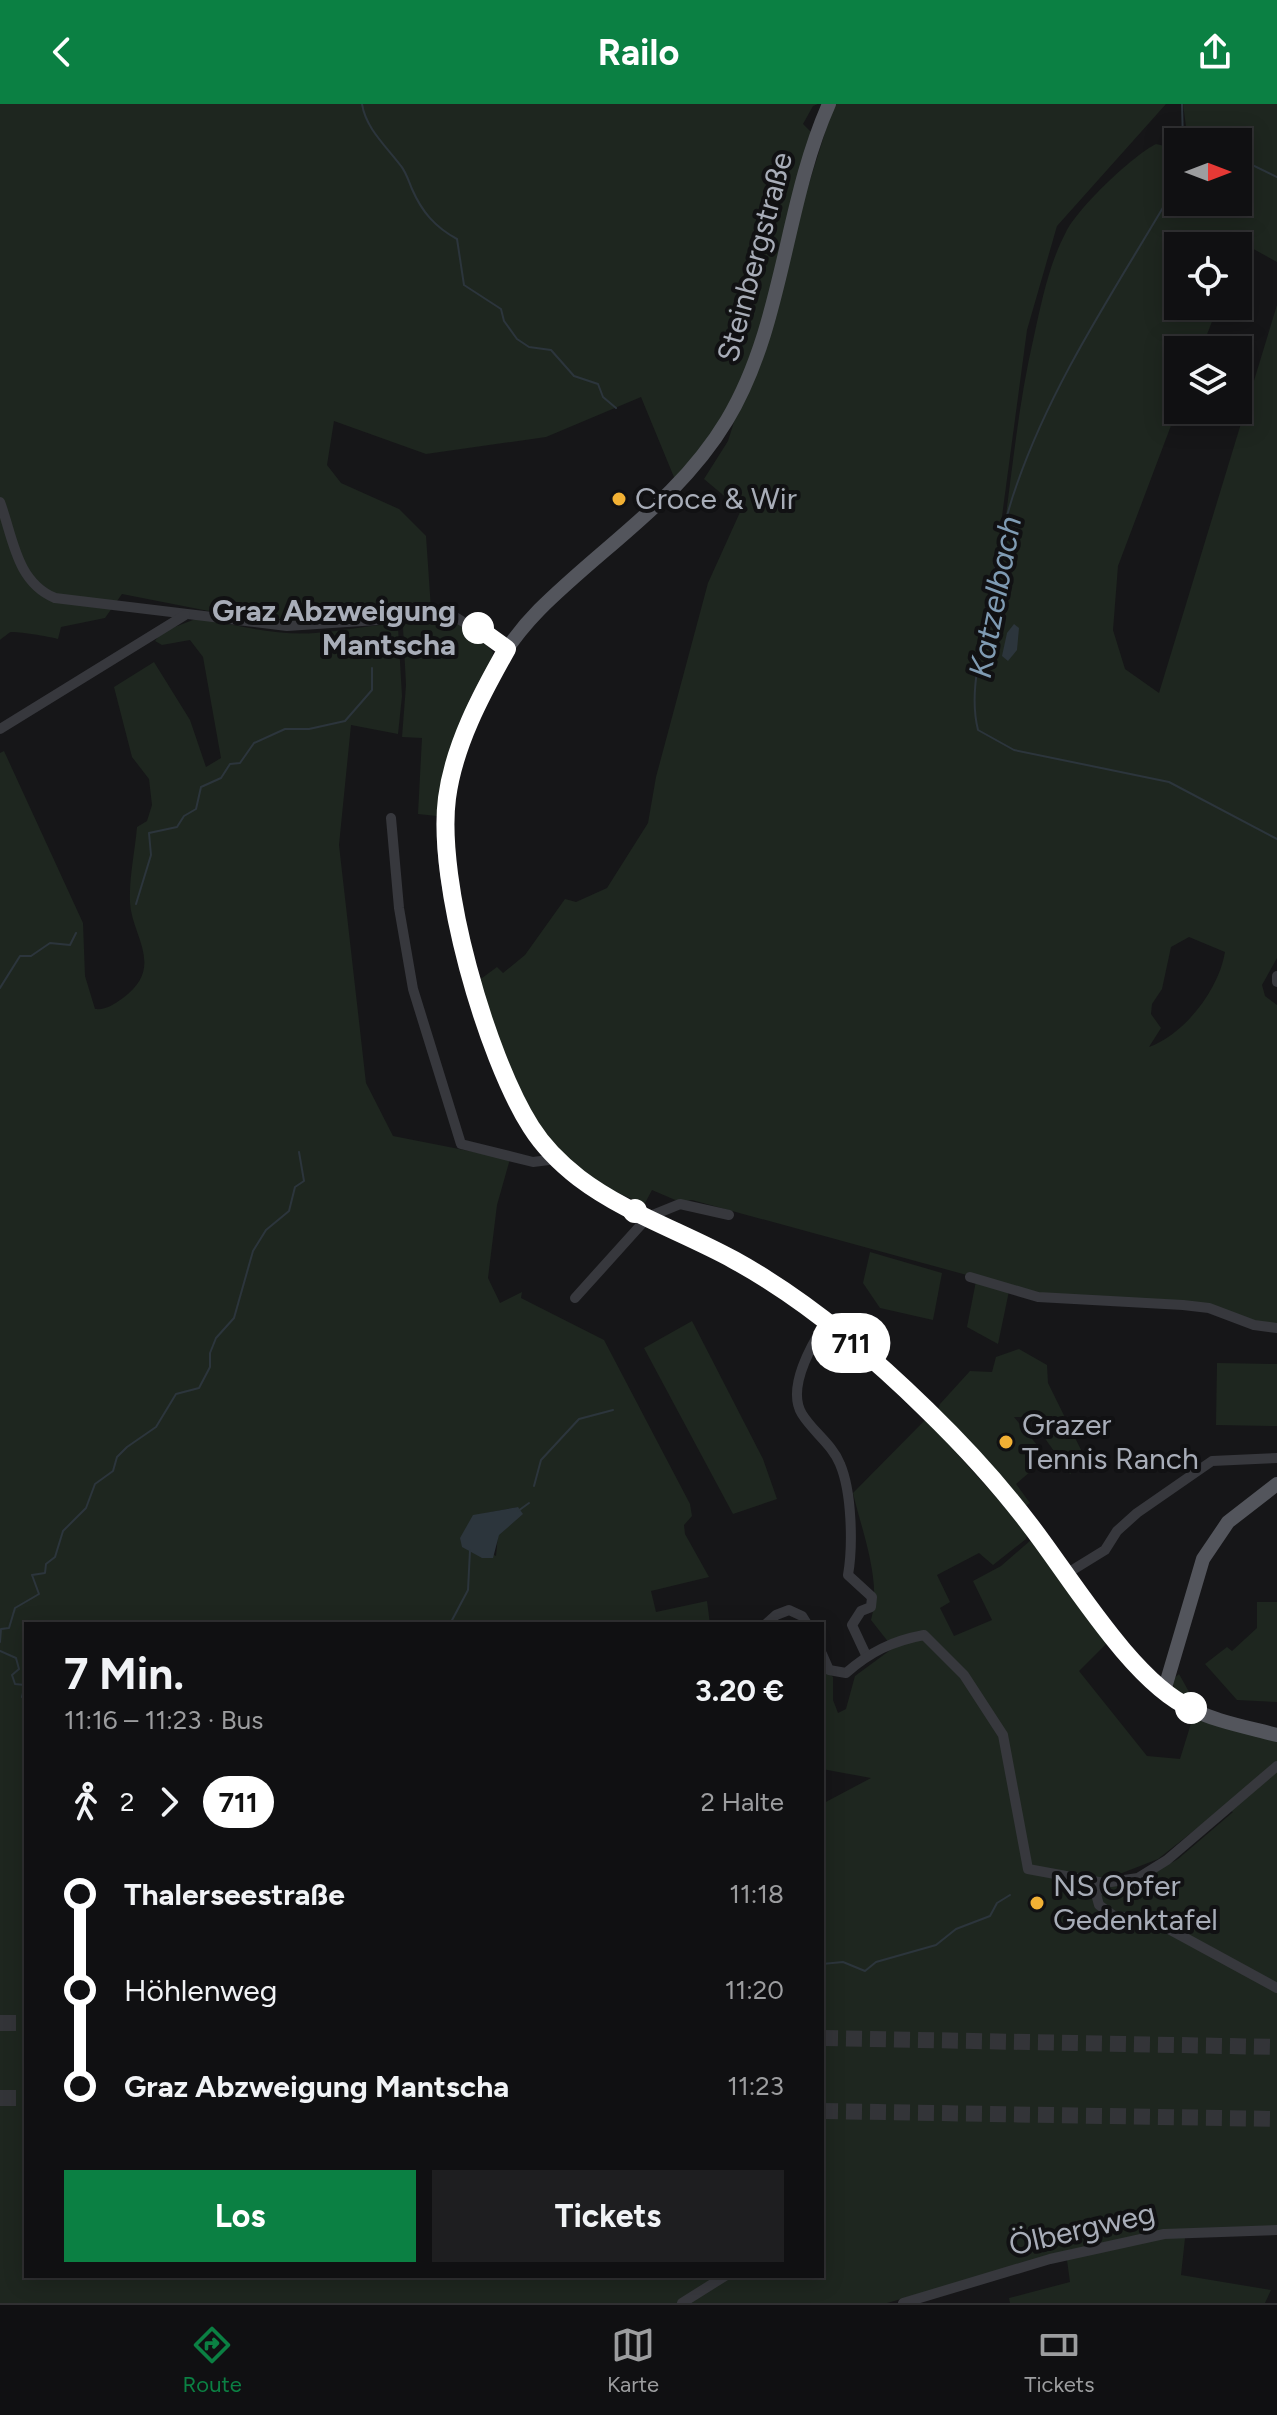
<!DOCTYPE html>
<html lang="de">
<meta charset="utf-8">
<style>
body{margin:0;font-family:Figtree,sans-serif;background:#1e1e20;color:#f1f3f6;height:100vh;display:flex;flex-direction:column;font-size:30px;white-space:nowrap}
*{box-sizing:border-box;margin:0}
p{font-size:26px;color:#9c9d9f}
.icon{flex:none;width:44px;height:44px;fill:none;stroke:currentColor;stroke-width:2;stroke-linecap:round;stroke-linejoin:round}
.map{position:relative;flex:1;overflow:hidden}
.sheet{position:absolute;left:24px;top:1518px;width:800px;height:656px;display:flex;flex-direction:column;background:#101012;border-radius:0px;box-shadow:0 4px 20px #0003,0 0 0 2px #303032}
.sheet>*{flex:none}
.badge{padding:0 16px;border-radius:26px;font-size:28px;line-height:52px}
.needle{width:52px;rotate:90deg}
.fabs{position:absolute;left:1164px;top:24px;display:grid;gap:16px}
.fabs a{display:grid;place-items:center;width:88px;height:88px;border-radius:0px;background:#101012;box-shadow:0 4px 20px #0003,0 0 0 2px #303032;font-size:40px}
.map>.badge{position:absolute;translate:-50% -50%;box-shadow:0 0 0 4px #fff}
.legs{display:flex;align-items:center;gap:12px;height:88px;padding:0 40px;font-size:26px}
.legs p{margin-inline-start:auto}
.headline{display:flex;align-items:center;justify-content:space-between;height:136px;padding:0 40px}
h1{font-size:44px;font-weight:700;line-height:60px}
.cta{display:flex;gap:16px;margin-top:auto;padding:16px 40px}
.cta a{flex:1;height:92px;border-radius:0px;background:#0b8043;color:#fff;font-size:32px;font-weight:700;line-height:92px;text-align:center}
.cta a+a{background:#1e1e20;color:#f1f3f6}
ul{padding:0 40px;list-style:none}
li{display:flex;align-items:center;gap:28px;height:96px;font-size:30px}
li i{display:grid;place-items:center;width:12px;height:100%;margin:0 10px;background:currentColor}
li i::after{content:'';width:20px;height:20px;margin:-10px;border:6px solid;border-radius:50%;background:#101012}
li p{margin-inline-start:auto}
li:first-child i{background:linear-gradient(#0000 50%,currentColor 0)}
li:last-child i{background:linear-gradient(currentColor 50%,#0000 0)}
header{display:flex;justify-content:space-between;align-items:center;height:104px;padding:0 40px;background:#0b8043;color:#fff;font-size:36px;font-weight:700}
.menu{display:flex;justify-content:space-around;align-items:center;height:112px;border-top:2px solid #303032;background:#101012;font-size:22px;color:#9c9d9f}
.menu a{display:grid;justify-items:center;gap:4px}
.menu .on{color:#0b8043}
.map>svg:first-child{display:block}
.green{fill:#1e261f;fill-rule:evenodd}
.water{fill:#2c353c}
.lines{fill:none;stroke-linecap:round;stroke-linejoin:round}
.stream{stroke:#2c353c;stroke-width:2}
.highway-tunnel{stroke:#333438;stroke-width:16;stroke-dasharray:16 8;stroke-linecap:butt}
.minor{stroke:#37383d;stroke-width:10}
.major{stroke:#53555c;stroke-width:14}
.line-1-casing{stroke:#fff;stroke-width:18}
.line-1{stroke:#fff;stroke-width:12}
.poi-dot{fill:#f2b134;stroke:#111113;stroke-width:3}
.stop-1-dot{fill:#fff;stroke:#fff;stroke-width:4}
.labels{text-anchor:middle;stroke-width:8;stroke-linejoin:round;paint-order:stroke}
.street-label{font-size:30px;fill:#a8adb8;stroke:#111113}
.poi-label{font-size:30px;fill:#a8adb8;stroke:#111113;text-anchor:start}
.stop-label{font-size:30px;font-weight:bold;fill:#a8adb8;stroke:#111113;text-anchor:end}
.water-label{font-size:32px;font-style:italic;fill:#7f9bb3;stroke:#111113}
</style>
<header><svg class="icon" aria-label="back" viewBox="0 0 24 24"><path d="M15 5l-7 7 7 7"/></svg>Railo<svg class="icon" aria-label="share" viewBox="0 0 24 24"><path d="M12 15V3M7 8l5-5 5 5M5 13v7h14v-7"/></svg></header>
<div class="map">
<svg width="1277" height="2199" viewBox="0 0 1277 2199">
<rect width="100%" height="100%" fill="#161618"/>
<g class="green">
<path d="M 0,0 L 818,0 L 813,2 L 803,20 L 812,29 C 783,115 772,209 734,292 C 720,324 698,351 676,378 L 641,293 L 546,333 L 426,350 L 334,317 L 327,361 L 341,379 L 399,405 L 426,432 L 431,505 L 311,518 L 229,511 L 122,490 L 105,514 L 61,523 L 58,535 C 54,533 15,527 11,528 C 10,528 1,535 0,536 Z"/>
<path d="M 834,0 L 1166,0 L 1057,122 L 1027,226 L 998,442 L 975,572 C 1008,462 1008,343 1034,232 C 1042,196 1049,160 1066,128 C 1078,104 1132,52 1156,40 L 1178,45 L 1178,98 L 1238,98 L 1238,38 L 1188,38 L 1183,0 L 1277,0 L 1277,158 L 1248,142 L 1238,159 L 1238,142 L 1178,142 L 1178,202 L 1218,202 L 1201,246 L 1178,246 L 1178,303 L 1118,462 L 1113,526 L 1125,565 L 1159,589 L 1277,201 L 1277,854 L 1262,881 L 1265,892 L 1277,901 L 1277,1222 L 1250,1217 L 1218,1205 L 1040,1191 L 692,1096 L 680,1098 L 652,1086 L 644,1101 C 622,1089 600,1083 578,1068 C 520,1027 500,940 478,877 L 497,863 L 503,869 L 525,851 L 565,795 L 576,798 L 607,784 L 648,719 L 656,673 L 708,479 L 741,406 L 704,375 L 728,337 ZM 1189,833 L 1225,848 C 1219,885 1185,930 1149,943 L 1161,924 L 1151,910 L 1152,900 L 1162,885 L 1171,843 Z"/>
<path d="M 198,514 C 235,521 277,532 315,529 C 343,527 369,521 396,520 L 398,523 L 402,592 L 398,630 L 351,621 L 339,741 L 366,979 L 393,1032 L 510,1055 L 497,1101 L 488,1174 L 500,1199 L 522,1188 L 521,1194 L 604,1236 L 690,1400 L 692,1412 L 684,1421 L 685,1430 L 709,1473 L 651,1487 L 656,1508 L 707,1497 L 710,1520 L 26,1520 L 26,2172 L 822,2172 L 822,1700 L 871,1674 L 822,1665 L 822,1562 L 833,1573 L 833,1596 L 838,1609 L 846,1605 L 855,1572 L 893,1544 L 871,1516 C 882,1477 862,1428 853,1389 L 926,1315 L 1028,1429 L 1026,1435 L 993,1461 L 979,1449 L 937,1471 L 950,1498 L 940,1504 L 954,1532 L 992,1516 L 973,1477 L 1001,1462 L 1031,1436 L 1108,1538 L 1079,1567 L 1147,1652 L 1180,1655 L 1193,1613 L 1277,1637 L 1277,2124 L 1186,2125 L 1181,2171 L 1271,2186 L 1265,2199 L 1010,2199 L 1009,2194 L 1070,2178 L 1066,2149 L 887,2199 L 0,2199 L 0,649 L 4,647 L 83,819 L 85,872 L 95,905 C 106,906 113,901 123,894 C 166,863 131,831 130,798 C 129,773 135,747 137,723 L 147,717 L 152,701 L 149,675 L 132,653 L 114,583 L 154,558 L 190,616 L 206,663 L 221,654 L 203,553 L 190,536 L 162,541 L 155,537 L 162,528 ZM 518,1403 L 498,1431 L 496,1452 L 460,1434 L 486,1409 ZM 1224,1703 L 1233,1708 L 1178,1755 L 1136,1779 L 1117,1771 L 1158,1755 Z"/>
<path d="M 445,515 L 471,525 L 493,548 L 491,561 L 470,594 L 440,735 L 437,736 L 437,712 L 418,710 L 422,634 L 402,633 L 406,581 L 403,523 L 407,518 Z"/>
<path d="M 870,1148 L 942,1169 L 933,1216 L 880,1204 L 863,1179 Z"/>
<path d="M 976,1177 L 1009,1187 L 998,1240 L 967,1223 Z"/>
<path d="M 692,1217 L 763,1355 L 777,1395 L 733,1410 L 644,1244 Z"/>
<path d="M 1019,1245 L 1047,1261 L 1048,1279 L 1087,1358 L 1070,1370 L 1030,1313 L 1014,1313 L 1047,1353 L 1016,1380 L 1030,1399 L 1024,1403 L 936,1310 L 940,1300 L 970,1267 L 992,1268 L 996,1253 Z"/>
<path d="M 1217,1259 L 1277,1260 L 1277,1322 L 1216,1321 Z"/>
<path d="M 1257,1498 L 1277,1498 L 1277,1598 L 1237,1596 L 1205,1560 L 1227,1543 L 1232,1547 L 1257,1524 Z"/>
<path d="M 1179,1570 L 1193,1595 L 1192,1598 L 1174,1585 L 1172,1576 Z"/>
</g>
<g class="water">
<path d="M 1014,520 L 1019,524 L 1017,546 L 1008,557 L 1002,552 L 1007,529 Z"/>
<path d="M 518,1403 L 523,1410 L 499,1431 L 493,1454 L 482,1454 L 462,1443 L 460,1434 L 473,1411 Z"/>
</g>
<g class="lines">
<g class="stream">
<path d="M 362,0 C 366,25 387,43 401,62 C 406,68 409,78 412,85 C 422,108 435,123 457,135 L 464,181 L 501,205 L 504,217 L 517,235 L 529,243 L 551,246 L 574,272 L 598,280 L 603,293 L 616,304"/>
<path d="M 1182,0 L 1183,38"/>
<path d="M 1238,54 L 1277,73"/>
<path d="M 1178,78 C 1121,177 1055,271 1017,380 C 1001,424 994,471 986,517 C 980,553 969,590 978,626 L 1014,646 L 1169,678 L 1277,735"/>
<path d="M 136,800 L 151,751 L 149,729 L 177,723 L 184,712 L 196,705 L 201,683 L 221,674 L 230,660 L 240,659 L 254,639 L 285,625 L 309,625 L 345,617 L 372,586 L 372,564"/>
<path d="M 0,884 L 20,852 L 31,852 L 50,839 L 70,841 L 76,829"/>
<path d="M 534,1382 L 541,1356 L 579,1315 L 613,1306"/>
<path d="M 518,1407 L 529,1399"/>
<path d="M 450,1520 L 468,1486 L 470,1446"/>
<path d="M 0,1538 L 1,1525 L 9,1524 L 15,1504 L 39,1490 L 32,1471 L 45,1469 L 46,1460 L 55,1453 L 63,1427 L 86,1404 L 95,1380 L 113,1367 L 117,1353 L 127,1343 L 156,1323 L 176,1290 L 199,1284 L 210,1263 L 210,1249 L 216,1234 L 234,1214 L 253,1147 L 266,1126 L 289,1107 L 295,1083 L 304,1077 L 299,1048"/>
<path d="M 0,1547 L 16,1554 L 19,1565 L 12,1571 L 15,1580 L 25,1581 L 22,1593 L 26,1598"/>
<path d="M 822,1860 L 843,1858 L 865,1867 L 876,1858 L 936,1841 L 956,1825 L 990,1812 L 997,1799 L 1010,1791"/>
</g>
<g class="highway-tunnel">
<path d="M 0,1919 L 26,1919"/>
<path d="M 822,1934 L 1277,1943"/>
<path d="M 0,1994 L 26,1994"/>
<path d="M 822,2007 L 1277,2015"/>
</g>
<g class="minor">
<path d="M 0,398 C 13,433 16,478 55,494 L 287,522 L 452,511 L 507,545"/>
<path d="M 0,625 L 185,511"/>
<path d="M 391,714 L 399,804 L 413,885 L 461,1040 L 533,1058 L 557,1055"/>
<path d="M 1277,872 L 1277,878"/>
<path d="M 970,1173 L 1038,1193 L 1183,1201 L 1209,1204 L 1254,1221 L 1277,1224"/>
<path d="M 575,1194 L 648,1113 L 680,1100 L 729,1111"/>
<path d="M 826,1218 C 812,1240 786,1284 802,1310 C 813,1328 832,1340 840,1360 C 852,1388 853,1442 848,1471 L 872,1493 L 871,1503 L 861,1507 L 852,1521 L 866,1551"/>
<path d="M 1066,1470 L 1105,1446 L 1117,1427 L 1137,1409 L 1212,1357 L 1277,1354"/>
<path d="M 766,1520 L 776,1511 L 789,1506 L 802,1512 L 807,1520"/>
<path d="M 822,1550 L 829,1566 L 846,1569 C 870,1548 892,1537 924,1531 L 964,1571 L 1003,1631 L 1028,1765 L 1104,1779"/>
<path d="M 1277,1662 L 1167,1756 L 1138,1774 L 1104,1779 L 1096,1790 L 1099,1801 L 1114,1812 L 1145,1816 L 1167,1824 L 1277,1884"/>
<path d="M 682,2199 L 725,2172"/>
<path d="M 903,2199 L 1050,2155 L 1164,2130 L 1277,2126"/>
</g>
<g class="major">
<path d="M 829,0 C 784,101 784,221 727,316 C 679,396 604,441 539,506 C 485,561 445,651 444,729 C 444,771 455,815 467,856 C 487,922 505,998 553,1050 C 602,1102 677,1125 738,1158 C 789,1187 832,1222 876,1260 C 931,1308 980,1358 1025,1414 C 1067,1466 1128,1571 1185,1602 C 1213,1617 1247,1623 1277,1631"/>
<path d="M 1164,1587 L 1203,1455 L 1228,1418 L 1277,1380"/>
</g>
</g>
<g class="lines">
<defs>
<path id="line-1" d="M 478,524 L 507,545 C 481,591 454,641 447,694 C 436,778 486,952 531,1023 C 543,1042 561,1060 579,1074 C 625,1109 683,1128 734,1156 C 805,1195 869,1249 927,1306 C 964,1342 999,1380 1030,1421 C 1069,1471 1133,1579 1191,1604"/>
</defs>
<use href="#line-1" class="line-1-casing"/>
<use href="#line-1" class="line-1"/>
</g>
<g class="poi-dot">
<circle cx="619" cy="395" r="8"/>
<circle cx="1006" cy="1338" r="8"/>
<circle cx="1037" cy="1799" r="8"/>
</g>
<g class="stop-1-dot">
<circle cx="478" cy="524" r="14"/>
<circle cx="635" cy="1107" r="10"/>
<circle cx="1191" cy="1604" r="14"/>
</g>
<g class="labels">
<g class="street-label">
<text transform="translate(755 153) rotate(-75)" y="10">Steinbergstraße</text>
<text transform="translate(1082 2125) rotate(-13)" y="10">Ölbergweg</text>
</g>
<g class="poi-label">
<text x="635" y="405">Croce &amp; Wir</text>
<text x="1022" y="1331">Grazer<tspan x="1022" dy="34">Tennis Ranch</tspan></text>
<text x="1053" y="1792">NS Opfer<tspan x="1053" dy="34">Gedenktafel</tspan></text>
</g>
<g class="stop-label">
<text x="456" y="517">Graz Abzweigung<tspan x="456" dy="34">Mantscha</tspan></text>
</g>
<g class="water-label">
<text transform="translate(995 493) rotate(-79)" y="11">Katzelbach</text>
</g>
</g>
</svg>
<div class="fabs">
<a><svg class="needle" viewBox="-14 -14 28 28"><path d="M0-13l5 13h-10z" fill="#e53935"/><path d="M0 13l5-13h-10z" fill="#9c9d9f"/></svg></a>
<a><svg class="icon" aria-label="locate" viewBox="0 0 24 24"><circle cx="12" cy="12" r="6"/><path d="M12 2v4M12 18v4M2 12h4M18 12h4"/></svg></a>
<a><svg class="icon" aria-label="layers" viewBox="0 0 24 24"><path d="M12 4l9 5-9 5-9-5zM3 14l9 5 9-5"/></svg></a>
</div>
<b class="badge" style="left:851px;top:1239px;background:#fff;color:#111">711</b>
<section class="sheet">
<div class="headline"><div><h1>7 Min.</h1><p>11:16 – 11:23 · Bus</p></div><b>3.20 €</b></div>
<div class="legs"><svg class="icon" aria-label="walk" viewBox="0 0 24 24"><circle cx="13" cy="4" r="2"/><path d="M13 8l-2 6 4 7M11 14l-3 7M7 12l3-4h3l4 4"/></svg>2<svg class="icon" aria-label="forward" viewBox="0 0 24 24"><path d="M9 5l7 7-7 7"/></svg><b class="badge" style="background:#fff;color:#111">711</b><p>2 Halte</p></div>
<ul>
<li><i style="color:#fff"></i><b>Thalerseestraße</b><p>11:18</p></li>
<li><i style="color:#fff"></i><span>Höhlenweg</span><p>11:20</p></li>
<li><i style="color:#fff"></i><b>Graz Abzweigung Mantscha</b><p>11:23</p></li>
</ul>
<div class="cta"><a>Los</a><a>Tickets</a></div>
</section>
</div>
<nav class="menu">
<a class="on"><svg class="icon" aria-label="directions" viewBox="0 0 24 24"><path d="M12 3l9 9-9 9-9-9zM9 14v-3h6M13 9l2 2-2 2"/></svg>Route</a>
<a><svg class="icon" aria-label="map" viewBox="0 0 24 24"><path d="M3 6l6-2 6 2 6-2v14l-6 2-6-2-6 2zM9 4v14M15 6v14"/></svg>Karte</a>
<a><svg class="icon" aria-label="tickets" viewBox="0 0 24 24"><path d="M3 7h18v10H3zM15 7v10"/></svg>Tickets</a>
</nav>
